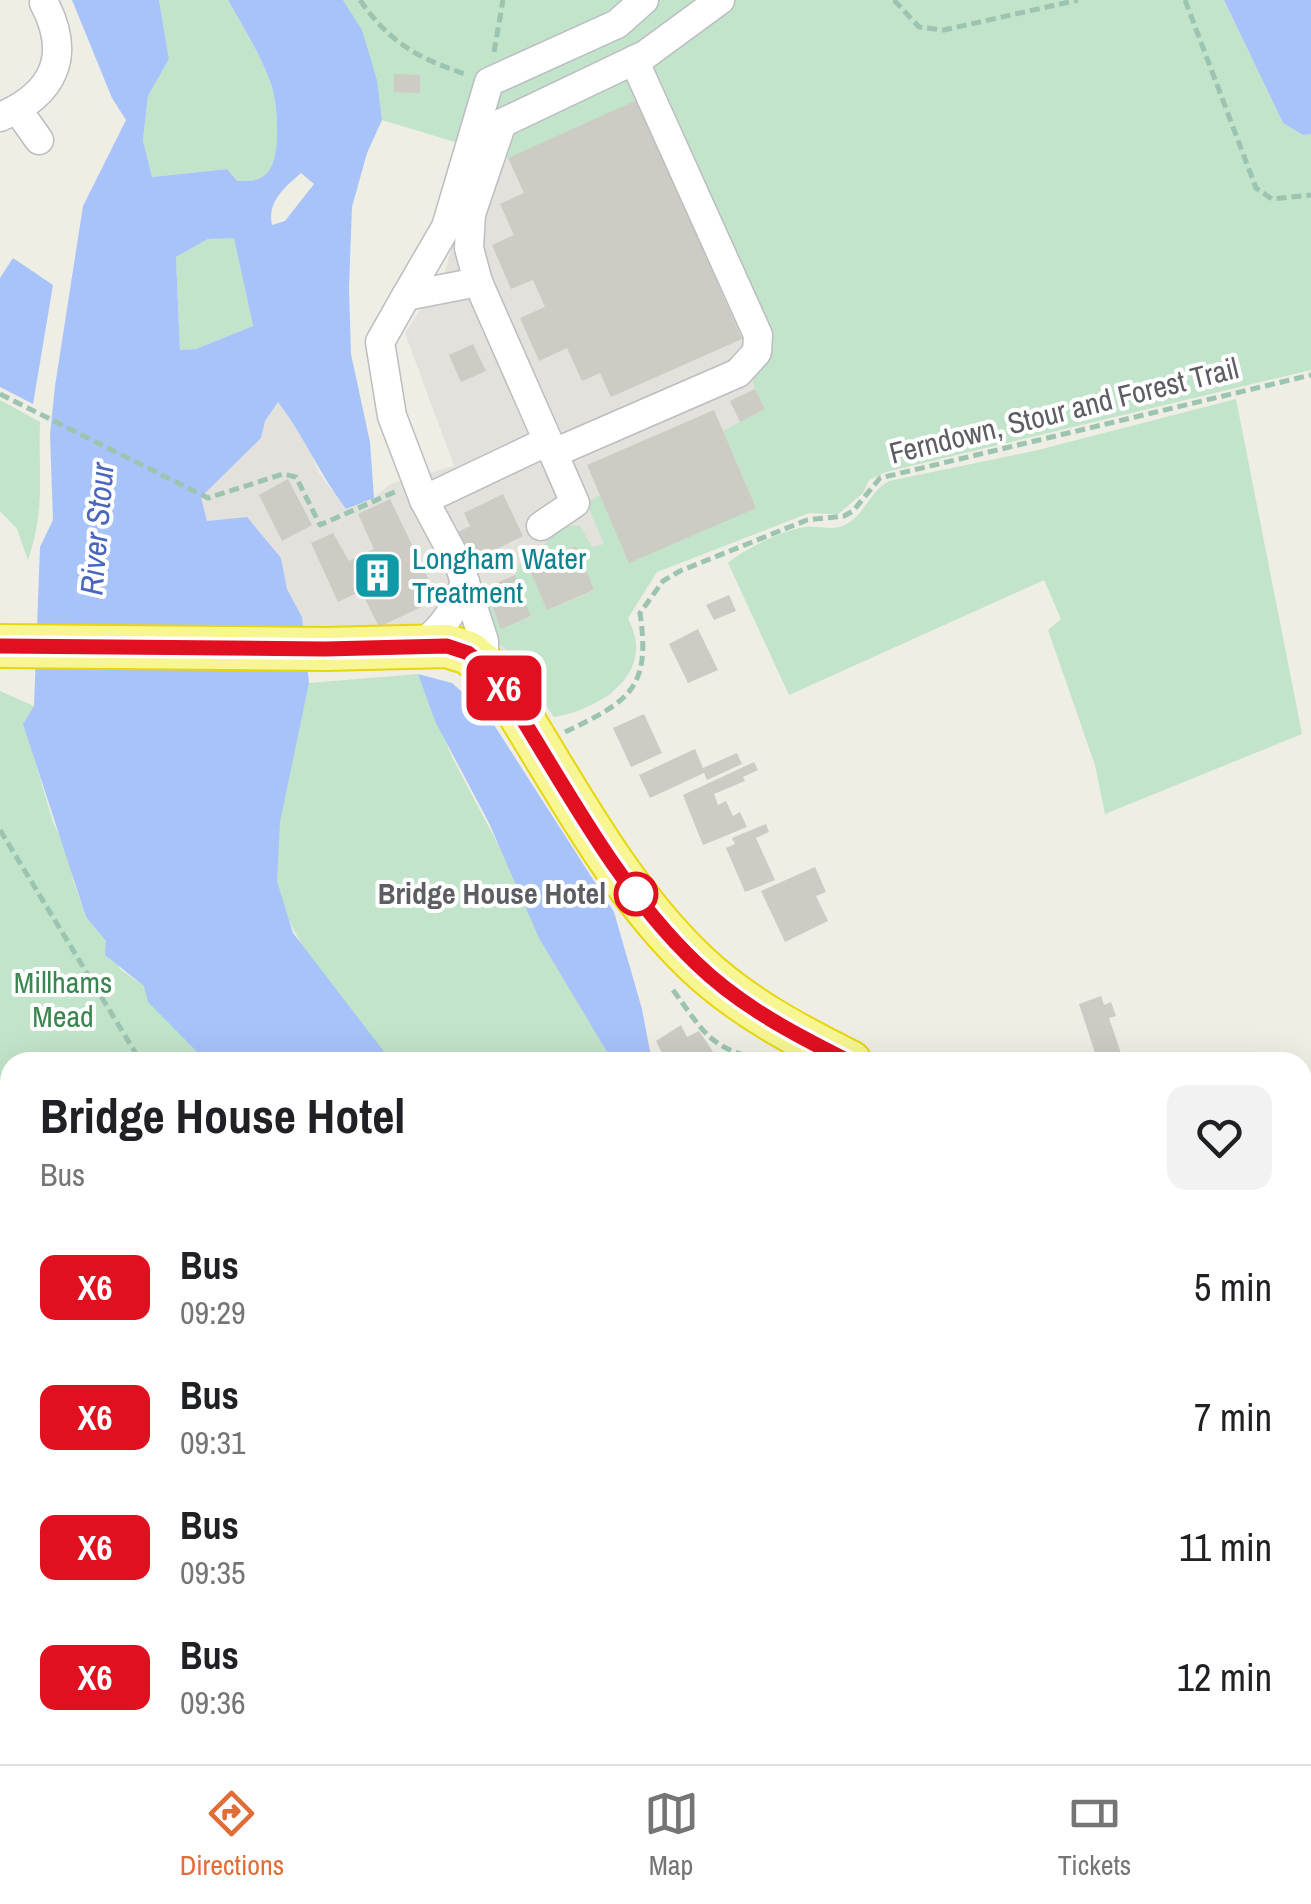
<!DOCTYPE html>
<style>
body{margin:0;font-family:"Archivo Narrow",sans-serif;background:#f2f2f2;color:#202124;height:100vh;display:flex;flex-direction:column;font-size:38px;white-space:nowrap}
*{box-sizing:border-box;margin:0}
p{font-size:32px;color:#757577}
.icon{flex:none;width:55px;height:55px;fill:none;stroke:currentColor;stroke-width:2;stroke-linecap:round;stroke-linejoin:round}
.map{position:relative;flex:1;overflow:hidden}
.side{position:absolute;left:0px;top:1052px;width:1312px;height:712px;display:flex;flex-direction:column;background:#fff;border-radius:30px 30px 0 0;box-shadow:0 10px 40px #0002}
.side>*{flex:none}
.badge{padding:0 20px;border-radius:15px;font-size:35px;line-height:65px}
.map>.badge{position:absolute;translate:-50% -50%;box-shadow:0 0 0 5px #fff}
.round{display:grid;place-items:center;flex:none;width:105px;height:105px;border-radius:20px;background:#f2f2f2}
.head{display:flex;align-items:center;justify-content:space-between;height:170px;padding:0 40px}
h1{font-size:48px;font-weight:700;line-height:75px}
ul{padding:0;list-style:none}
li{display:flex;align-items:center;gap:30px;height:130px;padding:0 40px}
li div{flex:1}
li b{display:block;font-size:38px}
li em{font-style:normal}
li .badge{min-width:110px;font-weight:700;text-align:center}
.tab-bar{display:flex;justify-content:space-around;align-items:center;height:140px;border-top:2px solid #e0e0e0;background:#fff;font-size:28px;color:#757577}
.tab-bar a{display:grid;justify-items:center;gap:5px}
.tab-bar .active{color:#e06d38}
.map>svg:first-child{display:block}
.industrial{fill:#e2e1dc}
.green{fill:#c2e4ca}
.water{fill:#a8c3fa;fill-rule:evenodd}
.building{fill:#cccbc4}
.lines{fill:none;stroke-linecap:round;stroke-linejoin:round}
.minor-casing{stroke:#bcbcc2;stroke-width:31}
.highway-casing{stroke:#e6d60c;stroke-width:46}
.path{stroke:#9cc4b1;stroke-width:5;stroke-dasharray:10 5;stroke-linecap:butt}
.minor{stroke:#fff;stroke-width:28}
.highway{stroke:#f7f692;stroke-width:42}
.line-casing{stroke:#fff;stroke-width:22}
.line{stroke:#e01021;stroke-width:15}
.stop-dot{fill:#fff;stroke:#e01021;stroke-width:5}
.labels{text-anchor:middle;stroke-width:8;stroke-linejoin:round;paint-order:stroke}
.street-label{font-size:30px;fill:#5c5e64;stroke:#fff}
.culture-label{font-size:30px;fill:#0d838f;stroke:#fff;text-anchor:start}
.stop-label{font-size:30px;font-weight:bold;fill:#5c5e64;stroke:#fff;text-anchor:end}
.park-label{font-size:30px;fill:#3a8550;stroke:#fff}
.water-label{font-size:32px;font-style:italic;fill:#4b67bd;stroke:#fff}
</style>
<div class="map">
<svg width="1311" height="1764" viewBox="0 0 1311 1764">
<rect width="100%" height="100%" fill="#eeeee4"/>
<path class="industrial" d="M 628,40 L 863,493 L 838,514 L 809,513 L 657,572 L 628,618 L 636,650 L 627,676 L 610,695 L 554,717 L 511,655 L 461,638 L 304,638 L 302,617 L 287,589 L 280,558 L 247,517 L 207,521 L 201,496 L 261,438 L 265,421 L 278,401 L 310,451 L 319,473 L 346,509 L 374,498 L 390,484 L 454,466 L 405,333 L 445,272 L 491,103 Z"/>
<g class="green">
<path d="M 159,0 L 228,0 C 243,27 261,55 271,84 C 278,103 282,160 266,174 C 258,182 247,181 237,181 L 226,169 L 152,177 L 143,140 L 148,96 L 169,59 Z"/>
<path d="M 343,0 L 1224,0 L 1283,123 L 1303,135 L 1311,134 L 1311,370 L 886,472 L 869,480 L 863,493 L 838,514 L 809,513 L 657,572 L 628,618 C 632,627 637,639 636,649 C 635,688 587,712 554,717 L 511,655 L 491,634 L 484,608 L 488,597 L 501,628 L 531,617 L 515,575 L 519,564 L 532,557 L 535,563 L 529,566 L 547,610 L 594,591 L 576,546 L 546,558 L 544,545 C 552,531 564,524 580,526 L 592,547 L 604,544 L 587,503 L 600,495 L 756,508 L 723,431 L 765,409 L 755,389 L 742,339 L 637,101 L 508,158 L 382,120 C 376,75 367,38 343,0 Z"/>
<path d="M 234,237 L 253,326 L 196,349 L 180,350 L 176,257 L 208,239 Z"/>
<path d="M 1236,399 L 1302,734 L 1105,814 L 1095,765 L 1048,630 L 1061,619 L 1044,580 L 789,695 L 728,563 C 744,549 785,529 806,527 C 819,526 834,531 845,525 C 865,515 869,492 889,481 L 1034,451 Z"/>
<path d="M 0,400 L 40,422 C 38,475 46,507 28,560 L 17,529 L 0,511 Z"/>
<path d="M 418,674 L 452,757 L 613,1062 L 392,1062 C 353,1018 285,940 277,881 C 270,831 298,735 309,683 Z"/>
<path d="M 0,691 L 34,706 L 30,744 L 53,822 L 71,861 L 73,880 L 86,917 L 106,941 L 120,969 L 144,986 L 207,1062 L 10,1062 L 10,1755 L 964,1755 L 967,1764 L 0,1764 Z"/>
<path d="M 1311,1200 L 1311,1764 L 1051,1764 L 1047,1755 L 1302,1755 L 1302,1203 Z"/>
</g>
<g class="water">
<path d="M 72,0 L 159,0 L 169,59 L 148,96 L 143,140 L 152,177 L 227,169 L 237,181 C 247,181 258,182 266,174 C 282,160 278,103 271,84 C 261,55 243,27 228,0 L 343,0 L 362,30 L 377,80 L 382,120 L 367,153 L 352,207 L 349,288 L 351,354 L 370,442 L 374,498 L 346,509 C 320,475 304,436 278,402 L 265,421 L 261,438 L 201,497 L 207,521 L 247,517 L 281,558 L 287,589 L 302,617 L 309,683 L 280,822 L 277,881 L 293,933 L 392,1062 L 207,1062 L 148,1002 L 144,986 L 105,955 L 106,941 L 86,917 L 23,724 L 34,706 L 40,547 L 53,520 L 50,434 L 55,386 L 83,206 L 126,120 L 112,98 ZM 301,173 L 314,184 L 285,221 L 272,225 C 267,202 284,188 301,173 ZM 234,238 L 253,326 L 196,349 L 180,350 L 176,257 L 208,239 Z"/>
<path d="M 1224,0 L 1311,0 L 1311,134 L 1303,135 L 1283,123 Z"/>
<path d="M 13,258 L 53,285 L 33,404 L 0,387 L 0,278 Z"/>
<path d="M 418,674 L 452,683 L 487,714 L 614,912 L 642,1009 L 652,1062 L 613,1062 L 539,938 L 489,823 L 435,721 Z"/>
<path d="M 964,1755 L 1047,1755 L 1051,1764 L 967,1764 Z"/>
</g>
<g class="building">
<path d="M 394,74 L 420,75 L 420,93 L 394,92 Z"/>
<path d="M 637,100 L 742,339 L 611,397 L 600,373 L 582,381 L 567,348 L 539,361 L 520,318 L 545,307 L 533,280 L 511,289 L 492,245 L 514,235 L 500,204 L 524,193 L 508,158 Z"/>
<path d="M 473,344 L 486,371 L 461,382 L 449,355 Z"/>
<path d="M 755,389 L 765,409 L 740,422 L 730,401 Z"/>
<path d="M 714,410 L 756,508 L 629,563 L 587,465 Z"/>
<path d="M 288,479 L 312,525 L 282,541 L 259,495 Z"/>
<path d="M 503,494 L 523,536 L 470,562 L 456,533 L 470,526 L 464,513 Z"/>
<path d="M 390,499 L 438,599 L 379,627 L 361,591 L 338,602 L 311,543 L 333,533 L 349,561 L 374,549 L 358,514 Z"/>
<path d="M 576,546 L 594,590 L 547,610 L 528,565 Z"/>
<path d="M 515,575 L 531,616 L 501,629 L 485,588 Z"/>
<path d="M 729,595 L 736,611 L 714,620 L 706,605 Z"/>
<path d="M 698,629 L 718,670 L 688,683 L 669,644 Z"/>
<path d="M 644,714 L 662,753 L 631,767 L 613,728 Z"/>
<path d="M 695,749 L 703,768 L 737,753 L 742,764 L 707,780 L 704,773 L 650,798 L 639,775 Z"/>
<path d="M 754,762 L 758,770 L 743,777 L 745,781 L 714,794 L 718,805 L 726,801 L 733,816 L 740,812 L 747,827 L 703,845 L 683,795 Z"/>
<path d="M 766,824 L 769,832 L 756,838 L 775,880 L 745,892 L 726,848 L 735,844 L 732,838 Z"/>
<path d="M 815,867 L 826,892 L 816,896 L 828,921 L 785,942 L 761,891 Z"/>
<path d="M 1101,996 L 1104,1005 L 1111,1002 L 1116,1016 L 1109,1018 L 1124,1062 L 1098,1062 L 1079,1004 Z"/>
<path d="M 681,1025 L 687,1037 L 699,1031 L 720,1062 L 656,1062 L 654,1060 L 662,1053 L 656,1041 Z"/>
</g>
<g class="lines">
<defs>
<g id="minor">
<path d="M 17,109 L 39,140"/>
<path d="M 0,117 C 54,94 72,56 44,3"/>
<path d="M 478,282 L 548,441"/>
<path d="M 406,296 L 446,227 L 489,82 L 617,24 L 644,0"/>
<path d="M 554,453 L 738,373 L 757,352 L 758,335 L 634,60"/>
<path d="M 424,500 L 548,441 L 575,503 L 541,526"/>
<path d="M 421,645 C 444,627 455,610 465,582"/>
<path d="M 484,666 L 484,641 L 460,567 L 424,500 L 392,416 L 380,342 L 406,296 L 478,282 L 469,248 L 471,214 L 502,123 L 645,55 L 720,0"/>
</g>
<g id="highway">
<path d="M 0,646 L 325,649 L 447,646 L 469,653 L 495,675 C 558,772 612,883 696,963 C 741,1006 796,1035 850,1062"/>
<path d="M 1302,1099 L 1311,1098"/>
</g>
</defs>
<use href="#minor" class="minor-casing"/>
<use href="#highway" class="highway-casing"/>
<g class="path">
<path d="M 360,0 C 389,42 417,58 465,74"/>
<path d="M 894,0 L 919,27 L 944,30 L 1078,0"/>
<path d="M 1185,0 L 1256,188 L 1272,199 L 1311,195"/>
<path d="M 494,52 L 503,0"/>
<path d="M 0,394 L 208,498 L 283,474 L 296,477 L 320,525 L 397,491"/>
<path d="M 565,732 C 630,701 651,688 640,613 L 663,581 L 680,571 L 807,520 L 844,516 L 853,511 L 880,478 L 1311,375"/>
<path d="M 0,830 L 141,1062"/>
<path d="M 673,990 C 704,1032 710,1050 765,1060"/>
<path d="M 0,1285 L 10,1301"/>
<path d="M 0,1588 L 10,1589"/>
<path d="M 0,1670 L 10,1660"/>
<path d="M 387,1755 L 395,1764"/>
<path d="M 472,1755 L 475,1764"/>
<path d="M 916,1755 L 923,1764"/>
<path d="M 1057,1755 L 1061,1764"/>
<path d="M 351,1764 L 371,1755"/>
</g>
<use href="#minor" class="minor"/>
<use href="#highway" class="highway"/>
</g>
<g class="lines">
<defs>
<path id="line" d="M 0,646 L 325,649 L 447,646 L 468,653 L 495,675 C 558,772 612,883 696,963 C 740,1006 796,1035 850,1062"/>
</defs>
<use href="#line" class="line-casing"/>
<use href="#line" class="line"/>
</g>
<defs>
<symbol id="building-square" viewBox="-11 -11 22 22"><rect x="-9" y="-9" width="18" height="18" rx="4" fill="#0f9aa8" stroke="#fff"/><path d="M-4-6H4V6H1V3H-1V6H-4ZM-2.5-4.3h1.7v1.8h-1.7ZM.8-4.3h1.7v1.8H.8ZM-2.5-1h1.7V.8h-1.7ZM.8-1h1.7V.8H.8Z" fill="#fff"/></symbol>
</defs>
<g fill-rule="evenodd">
<use href="#building-square" x="350" y="548" width="55" height="55"/>
</g>
<circle class="stop-dot" cx="636" cy="894" r="20"/>
<g class="labels">
<g class="street-label">
<text transform="translate(1064 411) rotate(-14)" y="10">Ferndown, Stour and Forest Trail</text>
</g>
<g class="culture-label">
<text x="412" y="569">Longham Water<tspan x="412" dy="34">Treatment</tspan></text>
</g>
<g class="stop-label">
<text x="606" y="904">Bridge House Hotel</text>
</g>
<g class="park-label">
<text x="63" y="993">Millhams<tspan x="63" dy="34">Mead</tspan></text>
</g>
<g class="water-label">
<text transform="translate(97 529) rotate(-85)" y="11">River Stour</text>
</g>
</g>
</svg>
<b class="badge" style="left:504px;top:688px;background:#e01021;color:#fff">X6</b>
<section class="side">
<div class="head"><div><h1>Bridge House Hotel</h1><p>Bus</p></div><a class="round"><svg class="icon" aria-label="heart" viewBox="0 0 24 24"><path d="M12 20l-8-8c-3-5 5-10 8-4 3-6 11-1 8 4z"/></svg></a></div>
<ul>
<li><span class="badge" style="background:#e01021;color:#fff">X6</span><div><b>Bus</b><p>09:29</p></div><em>5 min</em></li>
<li><span class="badge" style="background:#e01021;color:#fff">X6</span><div><b>Bus</b><p>09:31</p></div><em>7 min</em></li>
<li><span class="badge" style="background:#e01021;color:#fff">X6</span><div><b>Bus</b><p>09:35</p></div><em>11 min</em></li>
<li><span class="badge" style="background:#e01021;color:#fff">X6</span><div><b>Bus</b><p>09:36</p></div><em>12 min</em></li>
</ul>
</section>
</div>
<nav class="tab-bar">
<a class="active"><svg class="icon" aria-label="directions" viewBox="0 0 24 24"><path d="M12 3l9 9-9 9-9-9zM9 14v-3h6M13 9l2 2-2 2"/></svg>Directions</a>
<a><svg class="icon" aria-label="map" viewBox="0 0 24 24"><path d="M3 6l6-2 6 2 6-2v14l-6 2-6-2-6 2zM9 4v14M15 6v14"/></svg>Map</a>
<a><svg class="icon" aria-label="tickets" viewBox="0 0 24 24"><path d="M3 7h18v10H3zM15 7v10"/></svg>Tickets</a>
</nav>
